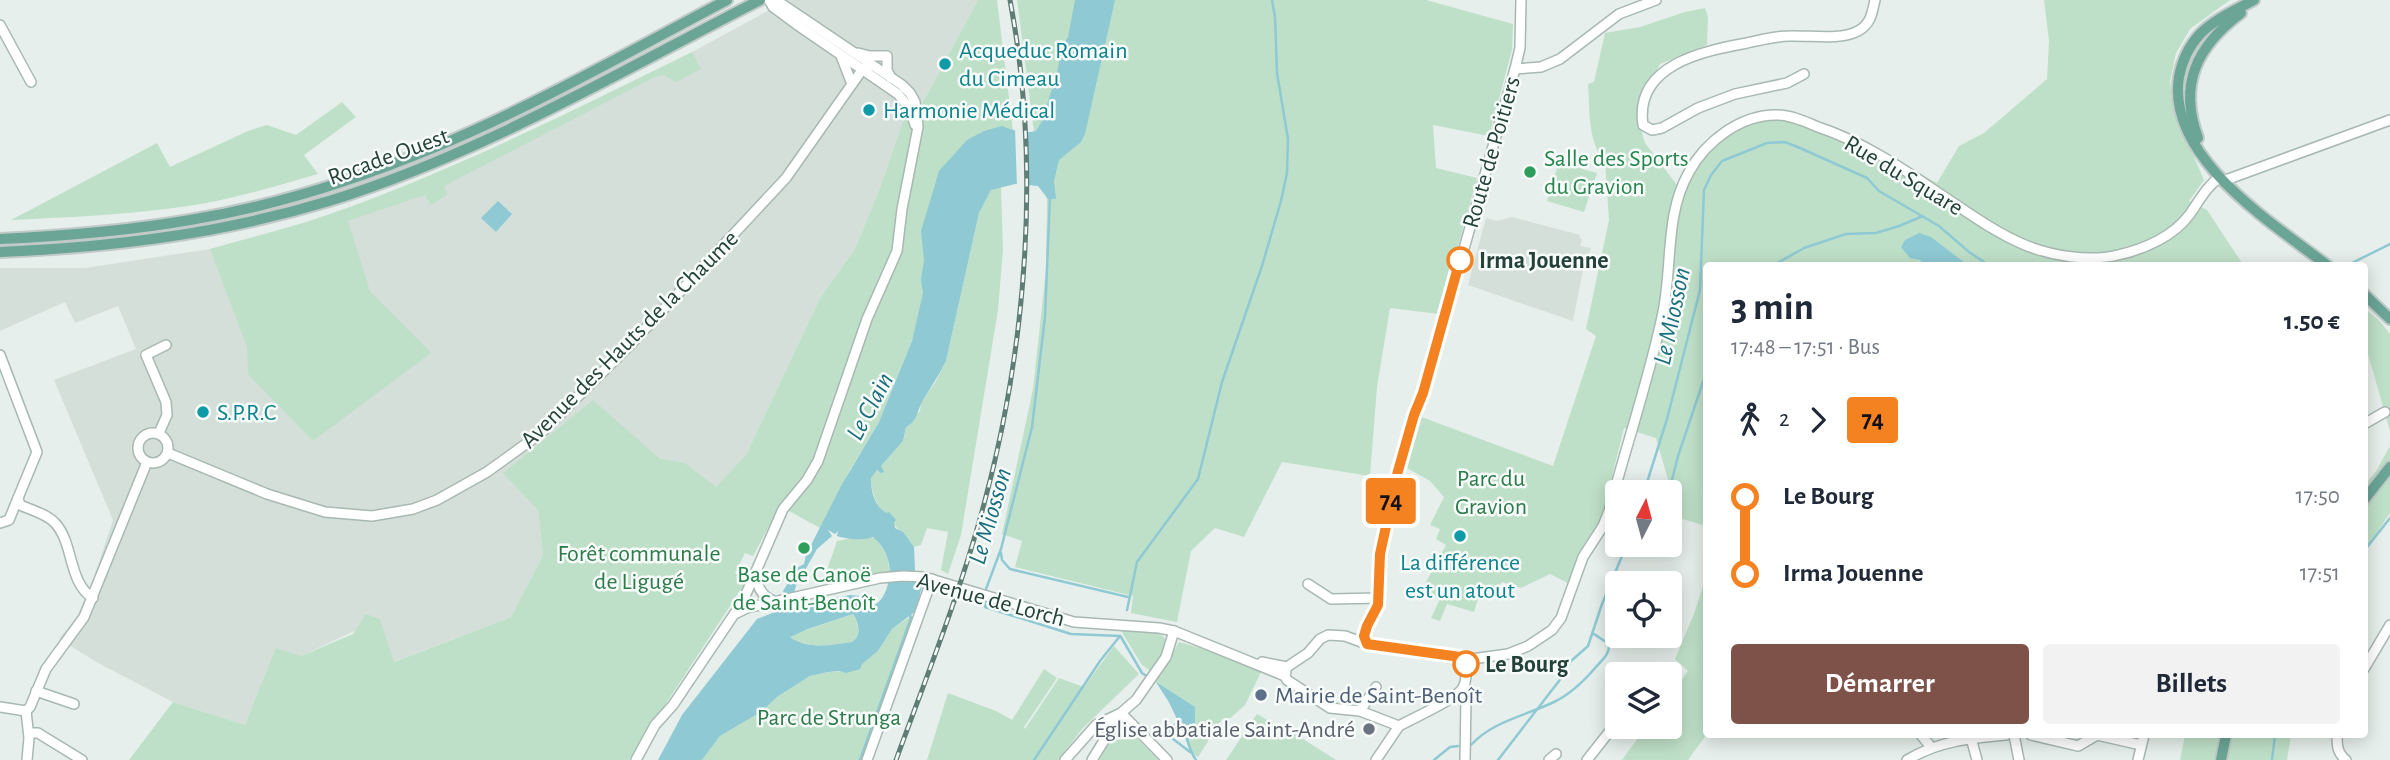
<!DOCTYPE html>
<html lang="fr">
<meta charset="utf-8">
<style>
body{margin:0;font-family:"Alegreya Sans",sans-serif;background:#f2f2f3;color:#1f2937;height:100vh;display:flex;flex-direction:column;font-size:26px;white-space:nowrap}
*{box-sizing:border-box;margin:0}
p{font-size:23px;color:#747a83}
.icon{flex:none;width:38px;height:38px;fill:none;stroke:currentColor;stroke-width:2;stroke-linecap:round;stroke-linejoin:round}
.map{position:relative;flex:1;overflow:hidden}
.details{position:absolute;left:1703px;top:262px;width:665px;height:476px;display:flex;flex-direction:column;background:#fff;border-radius:7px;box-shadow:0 4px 18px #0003}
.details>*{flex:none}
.badge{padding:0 14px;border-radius:5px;font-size:24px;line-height:46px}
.needle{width:46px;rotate:6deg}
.fabs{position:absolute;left:1605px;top:480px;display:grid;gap:14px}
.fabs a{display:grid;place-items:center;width:77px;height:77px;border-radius:7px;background:#fff;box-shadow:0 4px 18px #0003;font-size:35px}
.map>.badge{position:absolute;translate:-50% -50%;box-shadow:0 0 0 4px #fff}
.legs{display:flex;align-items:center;gap:10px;height:77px;padding:0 28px;font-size:23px}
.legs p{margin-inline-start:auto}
.overview{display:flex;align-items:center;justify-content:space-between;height:119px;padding:0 28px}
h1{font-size:38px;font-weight:700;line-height:52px}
.action{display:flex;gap:14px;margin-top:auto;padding:14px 28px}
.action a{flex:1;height:80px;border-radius:7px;background:#7f5249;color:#fff;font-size:28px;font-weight:700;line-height:80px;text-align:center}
.action a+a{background:#f2f2f3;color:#1f2937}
ul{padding:0 28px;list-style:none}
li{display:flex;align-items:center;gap:24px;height:77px;font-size:26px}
li i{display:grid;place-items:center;width:10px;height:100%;margin:0 9px;background:currentColor}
li i::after{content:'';width:18px;height:18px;margin:-9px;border:5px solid;border-radius:50%;background:#fff}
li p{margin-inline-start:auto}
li:first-child i{background:linear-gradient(#0000 50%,currentColor 0)}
li:last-child i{background:linear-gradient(currentColor 50%,#0000 0)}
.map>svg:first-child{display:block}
.built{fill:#d4dfda}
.green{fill:#bfe0c8}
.water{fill:#8ec9d4;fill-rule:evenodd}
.pier{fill:#e6efeb}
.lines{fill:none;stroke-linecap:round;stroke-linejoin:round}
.stream{stroke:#8ec9d4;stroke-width:2.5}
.minor-casing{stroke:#a8b8b2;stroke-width:12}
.major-casing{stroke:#c2cac8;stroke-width:14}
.minor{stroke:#fff;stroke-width:9}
.major{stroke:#6aa596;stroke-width:10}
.rail-casing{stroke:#5f7d75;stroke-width:5}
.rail{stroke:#f7fbf9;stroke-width:2.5;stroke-dasharray:8;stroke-linecap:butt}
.line-1-casing{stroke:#fff;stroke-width:16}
.line-1{stroke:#f58220;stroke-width:10}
.culture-dot{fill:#0f9aa8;stroke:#f7fbf9;stroke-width:2.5}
.leisure-dot{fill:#2e9e5b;stroke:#f7fbf9;stroke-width:2.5}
.stop-1-dot{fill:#fff;stroke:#f58220;stroke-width:3.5}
.service-dot{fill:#5c6f8a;stroke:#f7fbf9;stroke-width:2.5}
.worship-dot{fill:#6b7280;stroke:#f7fbf9;stroke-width:2.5}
.labels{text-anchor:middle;stroke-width:5;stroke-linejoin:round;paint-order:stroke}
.culture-label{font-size:24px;fill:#0d838f;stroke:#f7fbf9;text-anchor:start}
.street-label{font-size:24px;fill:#24423a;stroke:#f7fbf9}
.leisure-label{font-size:24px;fill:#27864d;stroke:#f7fbf9;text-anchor:start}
.stop-label{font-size:24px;font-weight:bold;fill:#24423a;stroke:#f7fbf9;text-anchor:start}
.park-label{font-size:24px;fill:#2d7a4b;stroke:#f7fbf9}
.service-label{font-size:24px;fill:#4e5e75;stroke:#f7fbf9;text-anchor:start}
.worship-label{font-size:24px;fill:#5b616d;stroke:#f7fbf9;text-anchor:end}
.water-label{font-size:26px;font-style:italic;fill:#1c6f80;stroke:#f7fbf9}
</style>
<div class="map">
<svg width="2390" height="760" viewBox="0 0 2390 760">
<rect width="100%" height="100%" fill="#e6efeb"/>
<g class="built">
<path d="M 788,0 L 978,0 L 923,102 L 904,118 L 880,188 L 855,249 L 820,298 L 746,455 L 716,488 L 685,463 L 659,458 L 538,510 L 543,555 L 511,617 L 393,662 L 380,619 L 301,656 L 245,725 L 173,702 L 98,663 L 59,639 L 77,617 L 92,583 L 113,520 L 54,380 L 136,349 L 118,306 L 75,323 L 65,302 L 0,331 L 0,268 L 85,268 L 210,249 L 347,221 L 515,148 Z"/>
<path d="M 1512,217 L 1580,235 L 1579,238 L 1582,239 L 1580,246 L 1591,248 L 1586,265 L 1584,265 L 1573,321 L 1468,285 L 1486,218 L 1497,221 Z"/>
</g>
<g class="green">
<path d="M 978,0 L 997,0 L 1013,131 L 952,188 L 912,341 L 879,422 L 850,470 L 820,528 L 780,506 L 753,556 L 745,553 L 735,573 L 747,580 L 629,760 L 129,760 L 173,702 L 245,725 L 276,648 L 301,656 L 353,634 L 366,614 L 380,619 L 394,662 L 511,617 L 543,555 L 538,510 L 503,473 L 593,400 L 659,458 L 685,463 L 716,487 L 746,455 L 820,298 L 855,249 L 880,188 L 904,118 L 923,102 Z"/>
<path d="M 1017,0 L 1426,0 L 1513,24 L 1512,50 L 1489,136 L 1433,125 L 1436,168 L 1477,178 L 1439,314 L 1390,308 L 1377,387 L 1370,476 L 1282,462 L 1244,537 L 1215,528 L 1191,551 L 1177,622 L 1131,613 L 1133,596 L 1015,567 L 1022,541 L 1002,534 L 1033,389 L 1046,270 L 1047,199 L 1039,143 L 1034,131 Z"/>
<path d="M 2044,0 L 2230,0 L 2190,29 L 2176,53 L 2170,81 L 2173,109 L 2204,180 L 2189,201 L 2207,210 L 2244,266 L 1706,266 L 1706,526 L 1679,518 L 1656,438 L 1624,428 L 1601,520 L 1580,551 L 1568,583 L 1550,574 L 1521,588 L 1502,582 L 1494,593 L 1481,589 L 1474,612 L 1447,604 L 1440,621 L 1431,618 L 1440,599 L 1423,588 L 1446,545 L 1436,539 L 1440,529 L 1430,525 L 1444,497 L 1430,481 L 1405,467 L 1419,416 L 1553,466 L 1596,336 L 1586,329 L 1609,220 L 1605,161 C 1587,142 1590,108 1588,84 L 1594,82 L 1605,33 L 1640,27 L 1685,12 L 1705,8 L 1708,17 L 1707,45 L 1660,64 L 1640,101 L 1639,122 L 1645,143 L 1677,185 C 1688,168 1696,151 1711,137 C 1729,121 1751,111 1775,111 C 1814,110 1901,163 1937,183 L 1959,146 L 1984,133 L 2047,79 L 2049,41 Z"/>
<path d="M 692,52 L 701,69 L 676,82 L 664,75 L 655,77 L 444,186 L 447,195 L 431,205 L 425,195 L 348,221 L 370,291 L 431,353 L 313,441 L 248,374 L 247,347 L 210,249 C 249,238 289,228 327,215 C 453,171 572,111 692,52 Z"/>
<path d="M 342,102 L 356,117 L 304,155 L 318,174 C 275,186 232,200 188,206 C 129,215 70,217 11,220 L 157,143 L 170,167 L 248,131 L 267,125 L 296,135 Z"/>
<path d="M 1559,162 L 1597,173 L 1584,212 L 1547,201 Z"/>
<path d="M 1001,186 L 1003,250 L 998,310 L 961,535 L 948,574 L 941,570 L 948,532 L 927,528 L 921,545 L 914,547 C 897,524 871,510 871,478 L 877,470 L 882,469 L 881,466 L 903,441 L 906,427 L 920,411 L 921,402 L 935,383 L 946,361 L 979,213 L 991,190 Z"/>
<path d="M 2364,308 L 2379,320 L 2390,334 L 2390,431 L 2366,347 L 2364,347 Z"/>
<path d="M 2390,446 L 2390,513 L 2364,552 L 2364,485 L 2376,471 Z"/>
<path d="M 857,537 L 875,538 C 883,549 890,558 889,572 L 829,585 L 828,567 L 837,541 Z"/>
<path d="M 1706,577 L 1706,735 L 1688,760 L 1622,760 L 1647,726 L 1670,726 L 1670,696 L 1688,671 L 1675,659 L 1694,614 Z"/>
<path d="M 853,614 C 858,623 862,635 852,642 C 830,645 809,650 789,636 Z"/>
<path d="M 911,616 L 860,760 L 702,760 L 720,736 L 761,712 L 777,697 L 802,681 L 810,676 L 828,672 L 852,671 L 878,651 L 892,629 Z"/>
<path d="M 1120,629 L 1154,631 L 1164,637 L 1166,644 L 1152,672 L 1142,665 Z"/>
<path d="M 1179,642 L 1217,653 L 1262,670 L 1245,705 L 1227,721 L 1222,719 L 1198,757 L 1190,752 C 1184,727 1170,703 1156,682 Z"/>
<path d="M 1114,646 L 1139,674 L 1083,728 L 1058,760 L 927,760 L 948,693 L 996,711 L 1012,720 L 1044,669 L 1057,678 L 1024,727 L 1025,729 L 1059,678 L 1084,687 Z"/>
<path d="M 1257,714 L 1279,727 L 1281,725 L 1336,760 L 1226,760 Z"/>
<path d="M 1121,722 L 1158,760 L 1099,760 Z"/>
<path d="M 2185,735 L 2291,735 L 2287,760 L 2180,760 Z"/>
</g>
<g class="water">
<path d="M 1075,0 L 1115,0 L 1085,134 L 1081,142 L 1059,160 L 1054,181 L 1056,199 L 1048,199 L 1038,186 L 1015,184 L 991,190 L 979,213 L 946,361 C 939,375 931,387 923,400 C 917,410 918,421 906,427 L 903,441 L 881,466 L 884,472 L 881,473 L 877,470 L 871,478 C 871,492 874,505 886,513 L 889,512 L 896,520 L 894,522 L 895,528 L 903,532 L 914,547 L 915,570 L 922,586 L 916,611 L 892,629 L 878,651 L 862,664 L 860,669 L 846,673 L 839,671 L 828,672 L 810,676 L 802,681 L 777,697 L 761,712 L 720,736 L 702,760 L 658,760 L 682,715 L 757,619 L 783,609 L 785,596 L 783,591 L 797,568 L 804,564 L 806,555 L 841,486 L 879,422 L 912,341 L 923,293 L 921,279 L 924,261 L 921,231 L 939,171 L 967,140 L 984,131 L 1002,126 C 1015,131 1023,134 1036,131 L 1041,123 L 1057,73 L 1062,47 L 1068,37 ZM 828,530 L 835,534 L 838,531 L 837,536 C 846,539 864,541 873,537 C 880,543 885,550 888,560 C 893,574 886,605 870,606 L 860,596 L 850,595 L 789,607 L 791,594 L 794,593 L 798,579 L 800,579 L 817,549 L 832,536 ZM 853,614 C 859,623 862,635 852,642 C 830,645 809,650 790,637 L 808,629 Z"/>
<path d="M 498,201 L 512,214 L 496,232 L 481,218 Z"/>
<path d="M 1919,233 L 1931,237 L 1969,266 L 1927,266 L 1920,260 L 1910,258 L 1901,247 L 1905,240 Z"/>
<path d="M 1156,682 L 1195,707 L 1195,721 L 1188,743 L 1169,702 Z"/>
</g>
<path class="pier" d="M 1015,128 L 1027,129 L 1029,188 L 1017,188 Z"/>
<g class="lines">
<g class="stream">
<path d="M 1050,196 L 1045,317 L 1032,427 L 1001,549 L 986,589 L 985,607 L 1071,634 L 1120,636"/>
<path d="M 1772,266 L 1804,248 L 1846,234 L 1876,233 L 1899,226 L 1923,216"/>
<path d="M 2346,266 L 2390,244"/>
<path d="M 1644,492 L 1667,419 L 1700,290 L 1704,190 L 1711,175 L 1722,161 L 1767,143 L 1785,142 L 1800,148 L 1867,178 L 1879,191 L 1939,226 L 1969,252 L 1990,266"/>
<path d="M 1669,492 L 1678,456 L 1706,373"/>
<path d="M 2364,551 L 2390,518"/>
<path d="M 1001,553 L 1002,560 L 1010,569 L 1128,597"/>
<path d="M 1127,610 L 1137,562 L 1198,479 L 1222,382 L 1262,266 L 1281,201 L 1287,173 L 1288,139 L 1277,73 L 1275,17 L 1272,0"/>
<path d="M 1121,637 L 1142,673 L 1148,677"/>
<path d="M 1178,722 L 1169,731 L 1168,735 L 1190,752"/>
<path d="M 1180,725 C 1188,736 1188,749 1196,760"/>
<path d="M 1471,745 C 1493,721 1525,716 1554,702 C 1571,694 1584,681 1596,667 C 1602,660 1610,654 1609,644 L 1594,634"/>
<path d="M 860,760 L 911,618 L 910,615"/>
<path d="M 1034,760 L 1100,661 L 1120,636"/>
<path d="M 1434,760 L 1450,747 L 1458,746"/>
<path d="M 1498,760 L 1559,681 L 1570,662 L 1588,646 L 1602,604 L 1627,544"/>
<path d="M 2272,760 L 2275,735"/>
</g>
<defs>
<g id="minor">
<path d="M 769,0 L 773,7 L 796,24 L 898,94 L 910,109 L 915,125"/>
<path d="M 0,25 L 31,82"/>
<path d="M 858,53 L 870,56 L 887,56 L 887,70 L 891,78"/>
<path d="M 841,56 L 852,84"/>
<path d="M 1515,69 L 1541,67 L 1560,59 L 1619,14 L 1656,0"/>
<path d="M 1804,74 L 1787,83 L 1735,94 L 1698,108 L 1662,128 L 1652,130 L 1643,125 C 1634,65 1703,51 1747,43 C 1761,40 1775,36 1789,36 C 1810,35 1839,41 1858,31 C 1871,24 1872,13 1875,0"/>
<path d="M 2223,181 L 2390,120"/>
<path d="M 0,355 L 37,452 L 18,498 L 20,505 C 31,510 47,514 55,523 C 74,543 68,583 93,598"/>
<path d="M 2364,424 L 2385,412"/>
<circle cx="153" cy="448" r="15"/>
<path d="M 159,433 L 167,415 L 166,402 L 146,355 L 166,345"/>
<path d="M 168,453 L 267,494 L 325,512 L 372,516 L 413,509 L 437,500 L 487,472 L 541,433 L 632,343 L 786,178 L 862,70 L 871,65"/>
<path d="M 0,523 L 9,520 L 18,498"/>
<path d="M 756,574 C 757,587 762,597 774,601"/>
<path d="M 1308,584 L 1331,599 L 1379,598"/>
<path d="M 737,613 L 747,608 L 880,578 L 903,576 L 924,577 L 1074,622 L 1159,628 L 1174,631 L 1285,676"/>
<path d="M 1367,644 C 1362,627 1374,619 1378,604 C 1382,586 1378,568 1381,550 C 1390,497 1402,443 1423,393 L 1515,69 L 1520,48 L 1521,0"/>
<path d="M 1262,662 L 1287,667"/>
<path d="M 1287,667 L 1308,653 L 1320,639 L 1328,635 L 1345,636 L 1367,644 L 1464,660 L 1508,654 L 1528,646 L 1552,630 L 1561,618 L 1583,557 L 1603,526 L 1609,511 C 1626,446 1648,382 1662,317 C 1673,269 1664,216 1689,172 C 1706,141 1741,114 1778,115 C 1791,115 1806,122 1818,127 C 1860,141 1898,165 1934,190 C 1963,209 1992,231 2025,245 C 2052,256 2089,262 2118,255 C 2145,249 2174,236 2190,214 C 2199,201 2207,186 2220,177"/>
<path d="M 2364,669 L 2390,625"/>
<path d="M 1286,671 L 1285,676 L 1287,680 L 1330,708 L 1360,711 L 1399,726 C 1413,718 1455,700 1463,688 C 1467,680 1467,668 1464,660"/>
<path d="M 1655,674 L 1656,672"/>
<path d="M 1462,689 L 1466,699 L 1465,760"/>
<path d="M 36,691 L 74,704"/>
<path d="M 0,707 L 26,711"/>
<path d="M 26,711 L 30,707 L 46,669 L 84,617 L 147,462"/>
<path d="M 26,711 L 29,738 L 27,760"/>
<path d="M 1360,711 L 1376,687"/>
<path d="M 29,733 L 38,733 L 82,760"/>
<path d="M 1921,735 L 1931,747"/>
<path d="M 2014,735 L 2019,760"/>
<path d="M 2031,735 L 2078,746 L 2097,735 L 2141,745"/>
<path d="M 2337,735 C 2337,745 2337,753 2346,760"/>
<path d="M 1971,738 L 1977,760"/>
<path d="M 636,760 L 655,725 L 673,705 L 743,601 L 783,509 L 807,480 L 818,461 L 867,319 L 897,251 L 902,209 L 918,127 L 915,102 L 910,93 L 902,85 L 776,0"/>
<path d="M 867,760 L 932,579"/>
<path d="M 1065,760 L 1096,725 L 1121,713 L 1136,700 L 1166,657 L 1174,631"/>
<path d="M 1092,760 L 1121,713 L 1167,760"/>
<path d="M 1376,760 L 1399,726"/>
<path d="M 1549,760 L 1556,754"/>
<path d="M 1587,760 L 1617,722"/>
<path d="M 1907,760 C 1939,741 1970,738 2006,735"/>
<path d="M 2138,760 L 2144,735"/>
</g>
<g id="major">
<path d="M 2254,0 C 2236,10 2215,19 2200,34 C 2189,46 2182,61 2179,77 C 2166,158 2274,224 2328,266"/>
<path d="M 2198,138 C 2178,84 2197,46 2241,13"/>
<path d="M 0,239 C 64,236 127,231 190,220 C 275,206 359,179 438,146 C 538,104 632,50 727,0"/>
<path d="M 0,252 C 113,247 220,234 329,201 C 481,154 619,72 760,0"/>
<path d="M 2364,294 L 2390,319"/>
<path d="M 2364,500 L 2390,467"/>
<path d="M 2221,760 L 2226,735"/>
</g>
</defs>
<use href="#minor" class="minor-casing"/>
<use href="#major" class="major-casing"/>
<use href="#minor" class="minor"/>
<use href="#major" class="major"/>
<defs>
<path id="rail" d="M 896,760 C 927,675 961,591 984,504 C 1027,345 1041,163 1010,0"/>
</defs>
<use href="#rail" class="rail-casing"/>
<use href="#rail" class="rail"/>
</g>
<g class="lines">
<defs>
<path id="line-1" d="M 1460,260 L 1423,393 L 1414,415 L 1398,471 L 1380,554 L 1378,605 L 1367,626 L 1364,636 L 1367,644 L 1460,657 L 1464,660 L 1466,664"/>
</defs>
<use href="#line-1" class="line-1-casing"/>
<use href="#line-1" class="line-1"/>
</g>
<g class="culture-dot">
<circle cx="945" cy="64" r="7"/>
<circle cx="869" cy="110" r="7"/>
<circle cx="203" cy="412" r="7"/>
<circle cx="1460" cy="536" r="7"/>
</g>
<g class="leisure-dot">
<circle cx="1530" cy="172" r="7"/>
<circle cx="804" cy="548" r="7"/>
</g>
<g class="stop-1-dot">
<circle cx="1460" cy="260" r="12"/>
<circle cx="1466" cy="664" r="12"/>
</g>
<circle class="service-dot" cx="1261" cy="695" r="7"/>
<circle class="worship-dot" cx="1369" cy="729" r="7"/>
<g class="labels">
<g class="culture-label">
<text x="959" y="58">Acqueduc Romain<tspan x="959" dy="28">du Cimeau</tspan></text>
<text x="883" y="118">Harmonie Médical</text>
<text x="217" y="420">S.P.R.C</text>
<text x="1460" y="570" text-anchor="middle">La différence<tspan x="1460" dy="28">est un atout</tspan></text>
</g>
<g class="street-label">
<text transform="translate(1491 152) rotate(-74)" y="8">Route de Poitiers</text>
<text transform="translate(388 156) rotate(-20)" y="8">Rocade Ouest</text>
<text transform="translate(1904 175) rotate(31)" y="8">Rue du Square</text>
<text transform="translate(629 339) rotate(-45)" y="8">Avenue des Hauts de la Chaume</text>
<text transform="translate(991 599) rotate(15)" y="8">Avenue de Lorch</text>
</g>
<g class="leisure-label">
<text x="1544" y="166">Salle des Sports<tspan x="1544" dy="28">du Gravion</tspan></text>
<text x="804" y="582" text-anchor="middle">Base de Canoë<tspan x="804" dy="28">de Saint-Benoît</tspan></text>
</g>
<g class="stop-label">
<text x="1479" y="268">Irma Jouenne</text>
<text x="1485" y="672">Le Bourg</text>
</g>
<g class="park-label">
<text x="1491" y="486">Parc du<tspan x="1491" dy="28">Gravion</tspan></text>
<text x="639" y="561">Forêt communale<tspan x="639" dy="28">de Ligugé</tspan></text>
<text x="829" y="725">Parc de Strunga</text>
</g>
<g class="service-label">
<text x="1275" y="703">Mairie de Saint-Benoît</text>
</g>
<g class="worship-label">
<text x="1355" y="737">Église abbatiale Saint-André</text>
</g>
<g class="water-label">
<text transform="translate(1671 316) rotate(-78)" y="9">Le Miosson</text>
<text transform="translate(869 406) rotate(-62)" y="9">Le Clain</text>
<text transform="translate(989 516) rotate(-74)" y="9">Le Miosson</text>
</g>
</g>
</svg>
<div class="fabs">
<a><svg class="needle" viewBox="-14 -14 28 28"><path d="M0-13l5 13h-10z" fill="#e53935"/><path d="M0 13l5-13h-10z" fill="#747a83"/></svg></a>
<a><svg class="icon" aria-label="locate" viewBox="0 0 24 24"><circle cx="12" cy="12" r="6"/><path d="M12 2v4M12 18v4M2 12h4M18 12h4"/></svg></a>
<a><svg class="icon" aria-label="layers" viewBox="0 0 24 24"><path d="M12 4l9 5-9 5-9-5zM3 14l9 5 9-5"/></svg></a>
</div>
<b class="badge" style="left:1391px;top:501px;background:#f58220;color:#111">74</b>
<section class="details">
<div class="overview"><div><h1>3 min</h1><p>17:48 – 17:51 · Bus</p></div><b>1.50 €</b></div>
<div class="legs"><svg class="icon" aria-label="walk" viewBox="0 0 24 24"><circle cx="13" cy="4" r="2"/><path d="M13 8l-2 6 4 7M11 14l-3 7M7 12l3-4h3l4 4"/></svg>2<svg class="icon" aria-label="forward" viewBox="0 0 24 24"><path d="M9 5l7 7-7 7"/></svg><b class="badge" style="background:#f58220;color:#111">74</b></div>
<ul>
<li><i style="color:#f58220"></i><b>Le Bourg</b><p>17:50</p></li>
<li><i style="color:#f58220"></i><b>Irma Jouenne</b><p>17:51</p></li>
</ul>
<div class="action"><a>Démarrer</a><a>Billets</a></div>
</section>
</div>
